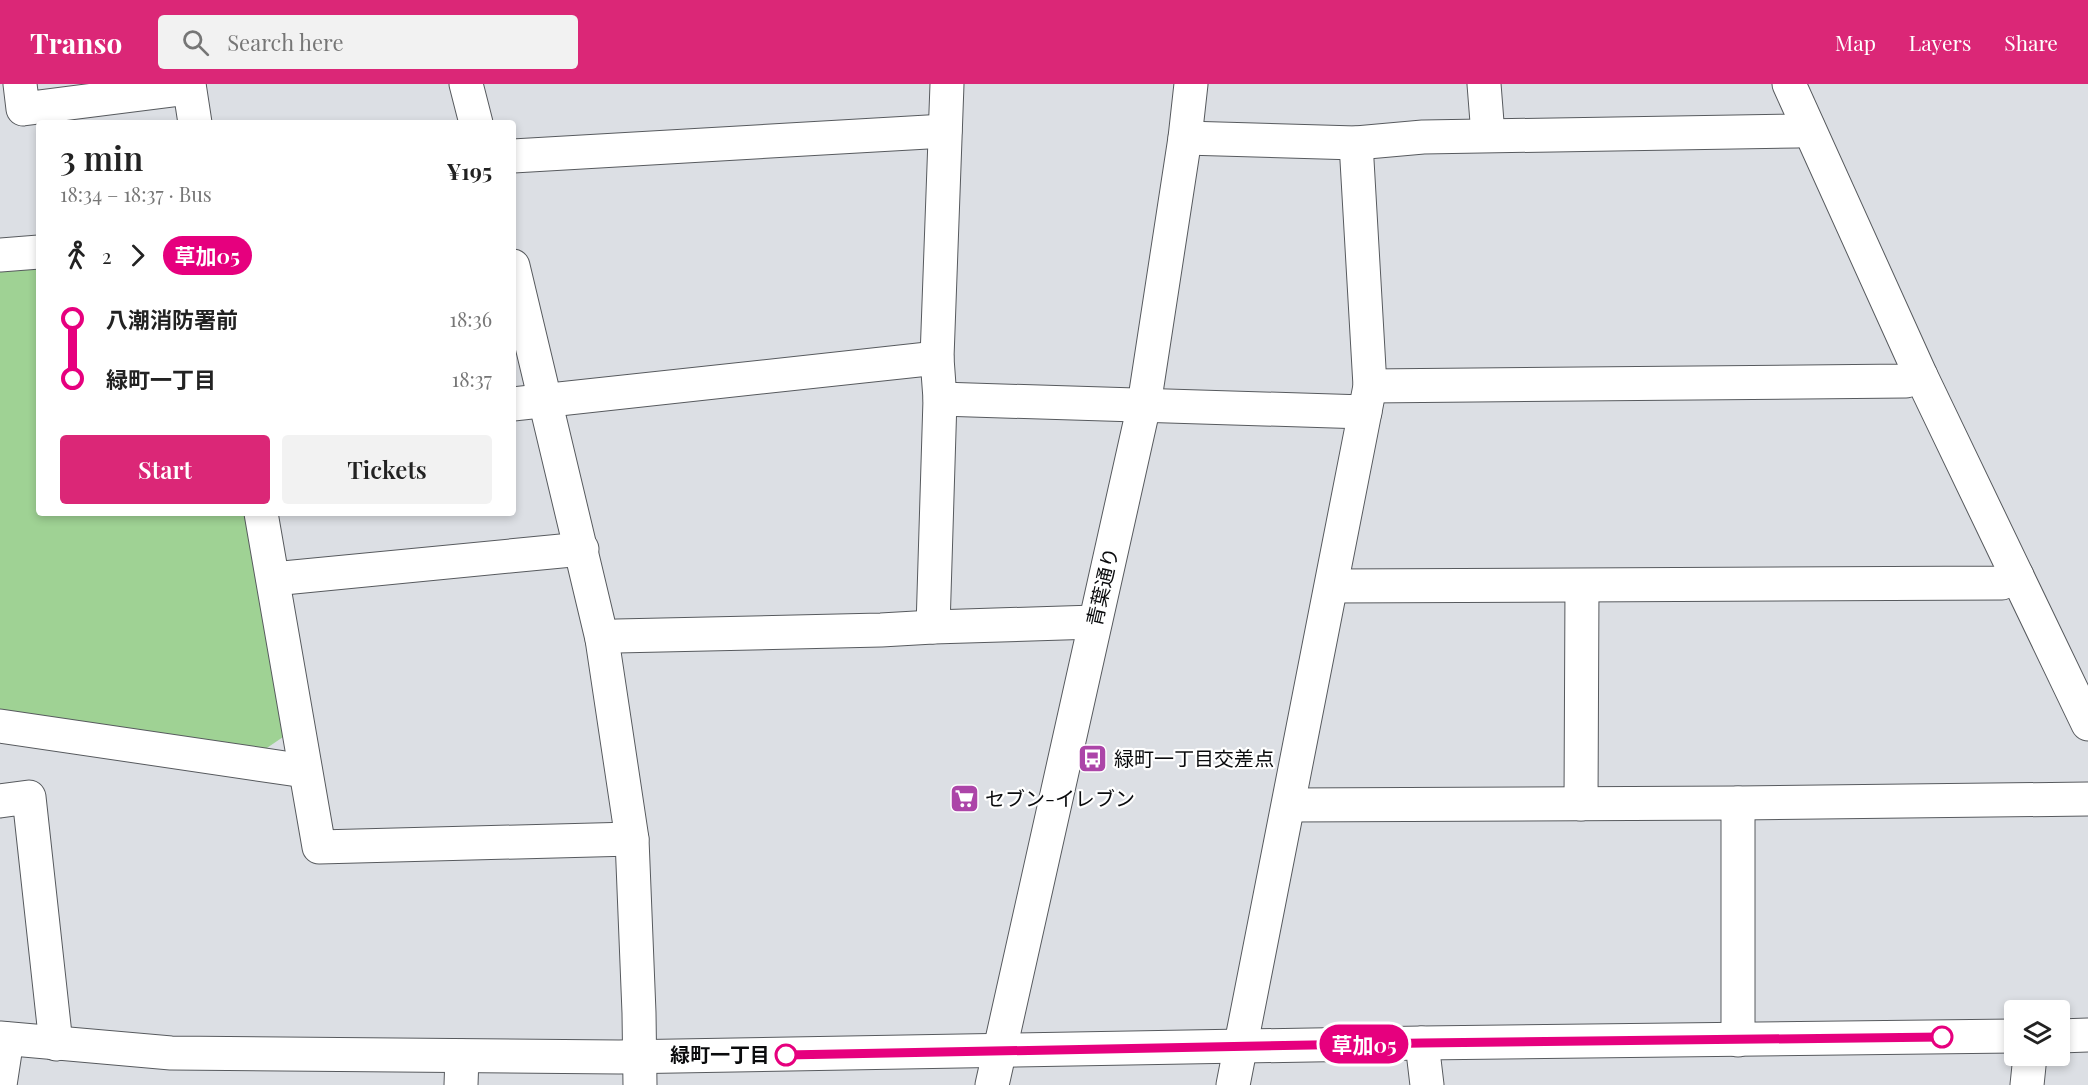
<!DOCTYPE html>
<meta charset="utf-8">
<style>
body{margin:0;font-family:"Playfair Display","Noto Sans JP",serif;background:#f2f2f2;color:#222;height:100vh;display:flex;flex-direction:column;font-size:22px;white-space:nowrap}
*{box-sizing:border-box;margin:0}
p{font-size:20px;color:#767676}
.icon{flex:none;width:33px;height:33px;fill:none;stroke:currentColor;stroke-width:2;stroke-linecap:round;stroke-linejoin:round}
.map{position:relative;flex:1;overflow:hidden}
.drawer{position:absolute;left:36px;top:36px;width:480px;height:396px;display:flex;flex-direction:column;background:#fff;border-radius:6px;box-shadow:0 3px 9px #0003}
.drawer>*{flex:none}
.badge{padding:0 12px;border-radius:20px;font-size:21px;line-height:39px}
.tools{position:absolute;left:2004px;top:916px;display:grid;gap:12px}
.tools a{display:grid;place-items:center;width:66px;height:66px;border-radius:6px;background:#fff;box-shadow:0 3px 9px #0003;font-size:30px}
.map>.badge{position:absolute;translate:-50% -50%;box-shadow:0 0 0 3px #fff}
.legs{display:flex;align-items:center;gap:9px;height:66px;padding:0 24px;font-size:20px}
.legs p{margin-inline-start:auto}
.overview{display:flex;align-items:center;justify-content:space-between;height:102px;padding:0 24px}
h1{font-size:33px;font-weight:600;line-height:45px}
.cta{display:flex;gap:12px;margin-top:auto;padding:12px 24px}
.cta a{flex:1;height:69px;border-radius:6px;background:#db2777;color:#fff;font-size:24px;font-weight:600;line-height:69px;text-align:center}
.cta a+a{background:#f2f2f2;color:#222}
ul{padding:0 24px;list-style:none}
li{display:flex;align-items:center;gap:21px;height:60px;font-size:22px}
li i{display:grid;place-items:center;width:9px;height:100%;margin:0 8px;background:currentColor}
li i::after{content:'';width:15px;height:15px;margin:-8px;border:4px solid;border-radius:50%;background:#fff}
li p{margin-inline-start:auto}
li:first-child i{background:linear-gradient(#0000 50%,currentColor 0)}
li:last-child i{background:linear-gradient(currentColor 50%,#0000 0)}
header{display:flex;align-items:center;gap:36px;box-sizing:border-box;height:84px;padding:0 30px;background:#db2777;color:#fff}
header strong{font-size:28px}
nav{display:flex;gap:33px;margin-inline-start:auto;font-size:21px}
.search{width:420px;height:54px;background:#f2f2f2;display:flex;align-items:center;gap:15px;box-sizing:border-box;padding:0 21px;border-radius:6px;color:#767676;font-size:22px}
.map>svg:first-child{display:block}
.green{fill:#9fd294}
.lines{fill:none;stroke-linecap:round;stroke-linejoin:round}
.minor-casing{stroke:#575a5e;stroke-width:35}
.minor{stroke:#fff;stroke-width:33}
.line-1-casing{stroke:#fff;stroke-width:14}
.line-1{stroke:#e6007e;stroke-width:9}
.stop-1-dot{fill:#fff;stroke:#e6007e;stroke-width:3}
.labels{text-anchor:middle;stroke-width:4.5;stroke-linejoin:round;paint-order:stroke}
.street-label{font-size:20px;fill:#0a0b0d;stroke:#fff}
.poi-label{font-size:20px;fill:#0a0b0d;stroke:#fff;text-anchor:start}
.stop-label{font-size:20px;font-weight:bold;fill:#0a0b0d;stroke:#fff;text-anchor:end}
</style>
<header>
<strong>Transo</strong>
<div class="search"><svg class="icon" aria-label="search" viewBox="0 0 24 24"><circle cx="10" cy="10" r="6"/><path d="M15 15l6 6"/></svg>Search here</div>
<nav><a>Map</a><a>Layers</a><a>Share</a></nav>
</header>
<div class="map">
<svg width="2088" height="1001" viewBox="0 0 2088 1001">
<rect width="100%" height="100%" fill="#dcdfe4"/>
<path class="green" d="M 39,179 L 39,429 L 246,429 L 283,653 L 261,668 L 0,628 L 0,184 Z"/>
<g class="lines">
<defs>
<g id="minor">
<path d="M 20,0 L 23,25 L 189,4"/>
<path d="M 189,0 L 195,39"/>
<path d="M 466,0 L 476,39"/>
<path d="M 1484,0 L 1488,51"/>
<path d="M 1789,0 L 1921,292 L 2088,640"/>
<path d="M 1185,54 L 1356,59 L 1423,53 L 1797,47 L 1808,43"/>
<path d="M 513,72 L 945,47"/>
<path d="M 0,171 L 39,168"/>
<path d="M 513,182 L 602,555 L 632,755 L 639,929 L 640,1001"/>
<path d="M 1370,302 L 1906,297 L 1921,292"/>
<path d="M 940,315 L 1365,328"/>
<path d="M 513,320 L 937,274"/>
<path d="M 261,429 L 319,763 L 632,755"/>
<path d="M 273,495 L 582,465"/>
<path d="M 1332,502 L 2002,499 L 2017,492"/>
<path d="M 933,543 L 940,315 L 937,274 L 947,0"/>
<path d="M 602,555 L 617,552 L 881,546 L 933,543 L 1095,538"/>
<path d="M 0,642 L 305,687"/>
<path d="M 0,717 L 29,713 L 56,960"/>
<path d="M 1581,720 L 1582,502"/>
<path d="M 1289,721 L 1738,719 L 2088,715"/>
<path d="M 2060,952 L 2088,951"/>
<path d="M 0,954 L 171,969 L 619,973 L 1422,959 L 2014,952"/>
<path d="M 1738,956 L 1738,719"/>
<path d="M 1422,959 L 1427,1001"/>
<path d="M 0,1001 L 7,955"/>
<path d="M 461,1001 L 462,972"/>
<path d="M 992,1001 L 1144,321 L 1185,54 L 1191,0"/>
<path d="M 1233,1001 L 1370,302 L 1356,59"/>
<path d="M 2027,1001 L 2030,972"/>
</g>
</defs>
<use href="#minor" class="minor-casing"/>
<use href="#minor" class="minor"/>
</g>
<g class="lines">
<defs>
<path id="line-1" d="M 786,971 L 1422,959 L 1942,953"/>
</defs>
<use href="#line-1" class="line-1-casing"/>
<use href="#line-1" class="line-1"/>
</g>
<defs>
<symbol id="bus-square" viewBox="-11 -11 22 22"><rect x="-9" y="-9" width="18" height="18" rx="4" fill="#ac45a8" stroke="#fff"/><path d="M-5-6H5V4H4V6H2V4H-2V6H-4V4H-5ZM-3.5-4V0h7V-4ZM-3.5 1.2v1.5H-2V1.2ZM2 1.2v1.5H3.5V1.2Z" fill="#fff"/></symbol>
<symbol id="supermarket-square" viewBox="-11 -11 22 22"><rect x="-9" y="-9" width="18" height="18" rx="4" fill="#ac45a8" stroke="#fff"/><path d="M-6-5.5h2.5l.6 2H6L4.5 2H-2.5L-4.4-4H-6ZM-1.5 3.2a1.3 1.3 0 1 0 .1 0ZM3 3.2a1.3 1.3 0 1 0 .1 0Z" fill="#fff"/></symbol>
</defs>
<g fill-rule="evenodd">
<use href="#bus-square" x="1076" y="658" width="33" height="33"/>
<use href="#supermarket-square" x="948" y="698" width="33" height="33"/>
</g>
<g class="stop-1-dot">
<circle cx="1942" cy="953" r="10"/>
<circle cx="786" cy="971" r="10"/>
</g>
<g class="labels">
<g class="street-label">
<text transform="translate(1103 503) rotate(-77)" y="7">青葉通り</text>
</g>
<g class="poi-label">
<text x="1114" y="682">緑町一丁目交差点</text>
<text x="985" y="722">セブン-イレブン</text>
</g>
<g class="stop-label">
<text x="770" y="978">緑町一丁目</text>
</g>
</g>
</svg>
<div class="tools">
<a><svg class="icon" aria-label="layers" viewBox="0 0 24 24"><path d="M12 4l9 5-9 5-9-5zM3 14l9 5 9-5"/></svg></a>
</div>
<b class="badge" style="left:1364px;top:960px;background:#e6007e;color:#fff">草加05</b>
<section class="drawer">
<div class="overview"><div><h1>3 min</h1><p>18:34 – 18:37 · Bus</p></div><b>¥195</b></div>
<div class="legs"><svg class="icon" aria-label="walk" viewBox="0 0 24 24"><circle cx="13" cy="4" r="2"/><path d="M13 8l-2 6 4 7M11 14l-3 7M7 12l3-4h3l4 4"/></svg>2<svg class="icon" aria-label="forward" viewBox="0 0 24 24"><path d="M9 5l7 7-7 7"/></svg><b class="badge" style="background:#e6007e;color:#fff">草加05</b></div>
<ul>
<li><i style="color:#e6007e"></i><b>八潮消防署前</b><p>18:36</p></li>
<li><i style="color:#e6007e"></i><b>緑町一丁目</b><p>18:37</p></li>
</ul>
<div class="cta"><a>Start</a><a>Tickets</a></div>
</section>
</div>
